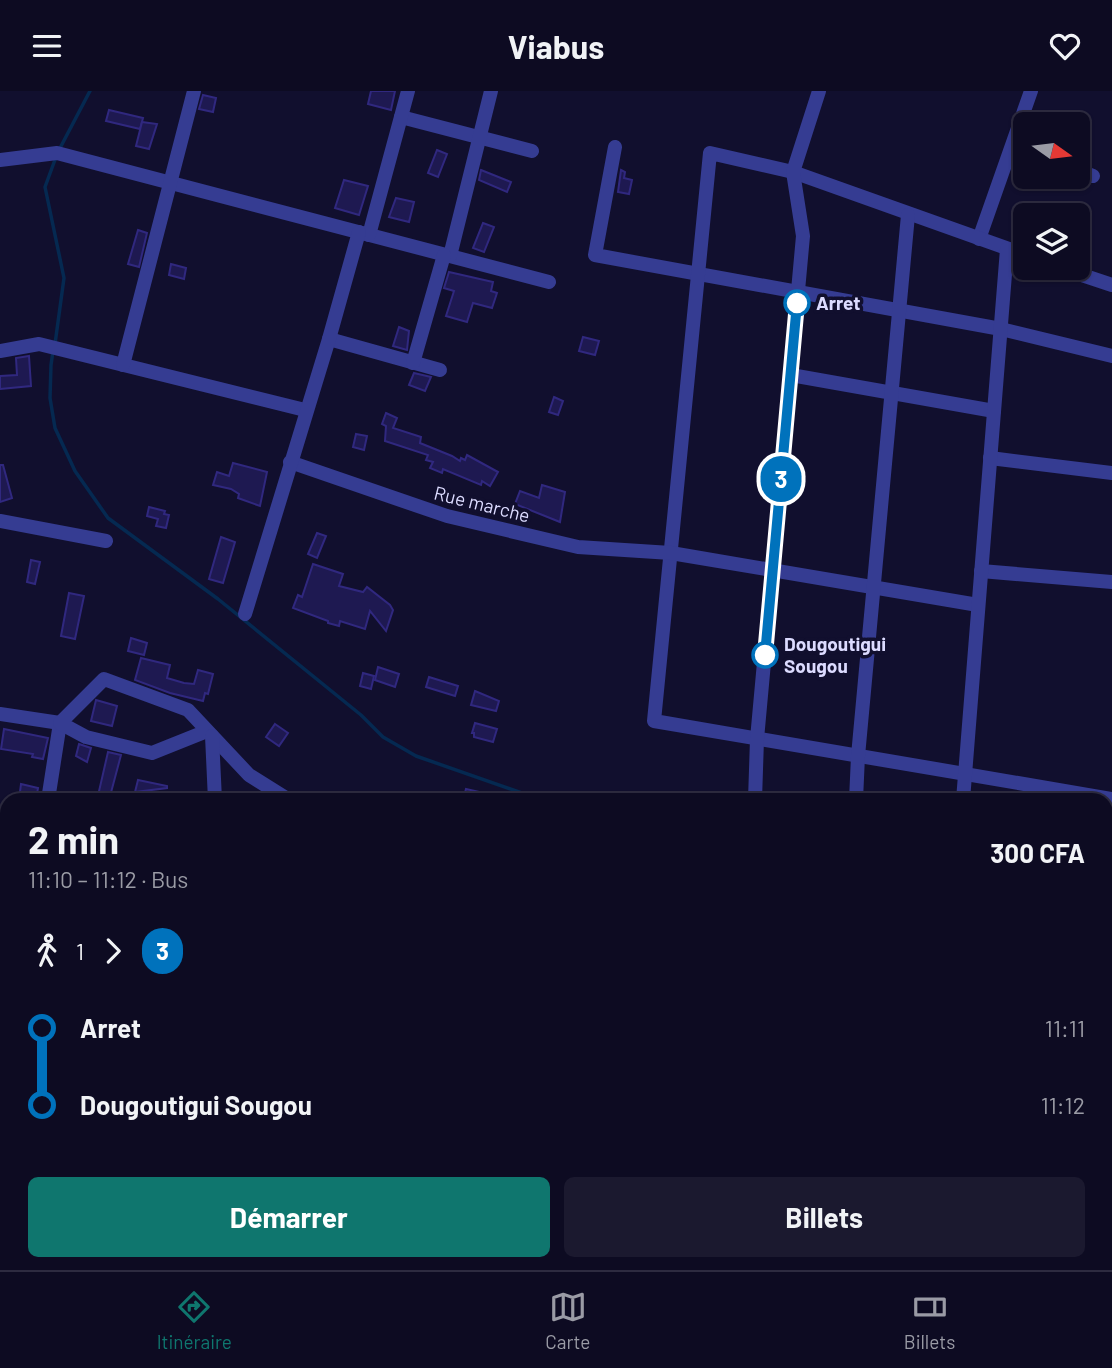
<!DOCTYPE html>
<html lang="fr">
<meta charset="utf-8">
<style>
body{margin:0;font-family:Barlow,sans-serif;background:#1b192f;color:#f1f3f6;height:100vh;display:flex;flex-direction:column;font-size:26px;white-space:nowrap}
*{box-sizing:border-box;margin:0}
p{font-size:23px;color:#9a9ba5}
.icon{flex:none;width:38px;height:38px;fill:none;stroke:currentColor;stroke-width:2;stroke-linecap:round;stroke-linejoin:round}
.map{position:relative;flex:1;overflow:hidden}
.sheet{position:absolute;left:0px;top:702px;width:1113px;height:478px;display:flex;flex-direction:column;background:#0d0b22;border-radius:21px 21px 0 0;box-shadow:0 2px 5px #0004,0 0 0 2px #2d2b40}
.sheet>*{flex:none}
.badge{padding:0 14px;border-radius:23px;font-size:24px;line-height:46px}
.needle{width:46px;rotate:104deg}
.buttons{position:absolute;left:1013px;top:21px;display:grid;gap:14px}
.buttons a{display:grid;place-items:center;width:77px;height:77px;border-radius:10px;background:#0d0b22;box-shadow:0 2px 5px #0004,0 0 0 2px #2d2b40;font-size:35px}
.map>.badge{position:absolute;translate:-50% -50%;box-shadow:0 0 0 4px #fff}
.legs{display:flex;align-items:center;gap:10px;height:77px;padding:0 28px;font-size:23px}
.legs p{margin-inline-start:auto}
.summary{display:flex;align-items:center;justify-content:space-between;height:119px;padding:0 28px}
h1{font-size:38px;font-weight:700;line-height:52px}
.primary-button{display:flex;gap:14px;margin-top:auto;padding:14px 28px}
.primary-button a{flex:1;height:80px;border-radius:10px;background:#0f766e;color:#fff;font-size:28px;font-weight:700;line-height:80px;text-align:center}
.primary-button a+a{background:#1b192f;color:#f1f3f6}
ul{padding:0 28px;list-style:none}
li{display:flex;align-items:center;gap:24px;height:77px;font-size:26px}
li i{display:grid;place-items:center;width:10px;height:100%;margin:0 9px;background:currentColor}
li i::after{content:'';width:18px;height:18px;margin:-9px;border:5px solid;border-radius:50%;background:#0d0b22}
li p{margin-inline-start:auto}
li:first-child i{background:linear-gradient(#0000 50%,currentColor 0)}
li:last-child i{background:linear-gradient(currentColor 50%,#0000 0)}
header{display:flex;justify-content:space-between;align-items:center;height:91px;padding:0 28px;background:#0d0b22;font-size:32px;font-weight:700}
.menu{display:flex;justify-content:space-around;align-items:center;height:98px;border-top:2px solid #2d2b40;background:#0d0b22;font-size:19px;color:#9a9ba5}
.menu a{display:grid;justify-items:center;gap:4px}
.menu .on{color:#0f766e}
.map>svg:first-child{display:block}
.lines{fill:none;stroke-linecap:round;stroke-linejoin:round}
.stream{stroke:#052951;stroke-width:3.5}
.building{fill:#1e1951;stroke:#30287f;stroke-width:2}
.minor{stroke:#353c92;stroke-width:14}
.line-1-casing{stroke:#fff;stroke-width:16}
.line-1{stroke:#0072bc;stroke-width:10}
.stop-1-dot{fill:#fff;stroke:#0072bc;stroke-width:3.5}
.labels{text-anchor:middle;stroke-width:7;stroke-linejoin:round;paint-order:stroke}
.stop-label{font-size:19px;font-weight:bold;fill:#dcdbff;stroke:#110f2e;text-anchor:start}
.street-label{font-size:19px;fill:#dcdbff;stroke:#110f2e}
</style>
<header><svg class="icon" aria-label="menu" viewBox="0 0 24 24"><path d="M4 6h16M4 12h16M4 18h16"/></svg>Viabus<svg class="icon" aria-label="heart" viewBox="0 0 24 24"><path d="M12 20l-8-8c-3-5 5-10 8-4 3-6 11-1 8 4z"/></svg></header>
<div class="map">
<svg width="1112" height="1179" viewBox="0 0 1112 1179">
<rect width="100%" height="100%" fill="#110f2e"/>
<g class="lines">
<g class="stream">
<path d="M 59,59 L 90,0"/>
<path d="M 55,253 L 64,187 L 45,96 L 56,66"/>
<path d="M 53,260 L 51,274 L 50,307 L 55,337 L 75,380 L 108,427 L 218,508 L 361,624 L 383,646 L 416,665 L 542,709"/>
</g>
</g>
<g class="building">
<path d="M 371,0 L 395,0 L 391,19 L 368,13 Z"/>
<path d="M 203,4 L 216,7 L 213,21 L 199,18 Z"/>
<path d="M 109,19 L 143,27 L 140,38 L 106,30 Z"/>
<path d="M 142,31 L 157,33 L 149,58 L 136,55 Z"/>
<path d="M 437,59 L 447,63 L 438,86 L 428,82 Z"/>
<path d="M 481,79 L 511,91 L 507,101 L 479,89 Z"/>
<path d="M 621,79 L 625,81 L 624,87 L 632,89 L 629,103 L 618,101 Z"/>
<path d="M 344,89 L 368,95 L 359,124 L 335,117 Z"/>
<path d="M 396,107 L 414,111 L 409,131 L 389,126 Z"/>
<path d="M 483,132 L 494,136 L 484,161 L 473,157 Z"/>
<path d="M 138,139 L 147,142 L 139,176 L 128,173 Z"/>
<path d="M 171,173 L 186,177 L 184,188 L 169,184 Z"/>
<path d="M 449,181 L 493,191 L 491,200 L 497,202 L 492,217 L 473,212 L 467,231 L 446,225 L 454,200 L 444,197 Z"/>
<path d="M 399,236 L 409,240 L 407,259 L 393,255 Z"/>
<path d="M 583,246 L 599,250 L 595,264 L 579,260 Z"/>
<path d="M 29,265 L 31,295 L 0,298 L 0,285 L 17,284 L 16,267 Z"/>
<path d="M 414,282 L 431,286 L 425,300 L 409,294 Z"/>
<path d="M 554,306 L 563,310 L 558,324 L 549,321 Z"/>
<path d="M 386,322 L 397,327 L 393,337 L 421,346 L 420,352 L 452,365 L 460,370 L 461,367 L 465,369 L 467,364 L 498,381 L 490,395 L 482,390 L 481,394 L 443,378 L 442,382 L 430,377 L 433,371 L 426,369 L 428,364 L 385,350 L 386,335 L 382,333 Z"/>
<path d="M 356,343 L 367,345 L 364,359 L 353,356 Z"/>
<path d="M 233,372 L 267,381 L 260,415 L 238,407 L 239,403 L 231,398 L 213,394 L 217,381 L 229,385 Z"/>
<path d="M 0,374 L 3,374 L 12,407 L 0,411 Z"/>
<path d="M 542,394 L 565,401 L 560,431 L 515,413 L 520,400 L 539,407 Z"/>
<path d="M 149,416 L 165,420 L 164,423 L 169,424 L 166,437 L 156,435 L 158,428 L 147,425 Z"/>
<path d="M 317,442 L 326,445 L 317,467 L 308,463 Z"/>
<path d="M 221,446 L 235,451 L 223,492 L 209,488 Z"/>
<path d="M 31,469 L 40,471 L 35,493 L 27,491 Z"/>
<path d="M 313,473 L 343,483 L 339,495 L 363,501 L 367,496 L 390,514 L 393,519 L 386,540 L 370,520 L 365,538 L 340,530 L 339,535 L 328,532 L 328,530 L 293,517 L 298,504 L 302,506 Z"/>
<path d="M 69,502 L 84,505 L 75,548 L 61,545 Z"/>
<path d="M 131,547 L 147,552 L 144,564 L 128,560 Z"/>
<path d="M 141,567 L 170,574 L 167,587 L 184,592 L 194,593 L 198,579 L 213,583 L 208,603 L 205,602 L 203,610 L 170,602 L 135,589 Z"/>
<path d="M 378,576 L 399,583 L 395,596 L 375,589 Z"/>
<path d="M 363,582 L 374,585 L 371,598 L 360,595 Z"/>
<path d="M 429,586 L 458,595 L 455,605 L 426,596 Z"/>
<path d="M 475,600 L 499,610 L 496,620 L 471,614 Z"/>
<path d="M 96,609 L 117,615 L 112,635 L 91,630 Z"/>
<path d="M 475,632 L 497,638 L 493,651 L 474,646 L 474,642 L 472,642 Z"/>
<path d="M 275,633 L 288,642 L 279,655 L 266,646 Z"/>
<path d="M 4,638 L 48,647 L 43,668 L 32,666 L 33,663 L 1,658 Z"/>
<path d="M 79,653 L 91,657 L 87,671 L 76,665 Z"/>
<path d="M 108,661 L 121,664 L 109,709 L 97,709 Z"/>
<path d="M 138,689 L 167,695 L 167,697 L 135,701 Z"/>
<path d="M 21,693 L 38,697 L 36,709 L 19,709 Z"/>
<path d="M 466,698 L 497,705 L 496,709 L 463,709 Z"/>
</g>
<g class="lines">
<g class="minor">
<path d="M 401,26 L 532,60"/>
<path d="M 615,56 L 595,164 L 1001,238 L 1112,265"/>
<path d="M 0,69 L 57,62 L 549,191"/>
<path d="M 1078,79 L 1093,85"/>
<path d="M 369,144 L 408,0"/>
<path d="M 979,148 L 1031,0"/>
<path d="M 1026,164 L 793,81 L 710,62 L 654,630 L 1112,708"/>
<path d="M 450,165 L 491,0"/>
<path d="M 1061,177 L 1112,194"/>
<path d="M 329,248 L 440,279"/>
<path d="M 0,260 L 39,253 L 305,319"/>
<path d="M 413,272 L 444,164"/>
<path d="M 123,274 L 194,0"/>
<path d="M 791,284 L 994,320"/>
<path d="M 990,367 L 1112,382"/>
<path d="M 290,371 L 447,425 L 578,456 L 671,462 L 978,514"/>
<path d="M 0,430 L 106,450"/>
<path d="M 981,480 L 1112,491"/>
<path d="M 245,523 L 329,248 L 359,141"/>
<path d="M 0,623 L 60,632 L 48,709"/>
<path d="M 207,640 L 152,662 L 86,646 L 60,632 L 104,588 L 188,619 L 249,684 L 289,709"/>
<path d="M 212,645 L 215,709"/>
<path d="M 755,709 L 757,648 L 803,145 L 793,81 L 819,0"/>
<path d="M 856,709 L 858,665 L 908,124"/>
<path d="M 963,709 L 1007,158"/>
<path d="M 1106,867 L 1112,868"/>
<path d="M 0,962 L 7,963"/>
<path d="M 0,1065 L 7,1055"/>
<path d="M 0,1154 L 7,1160"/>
<path d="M 25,1172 L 34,1179"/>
<path d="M 193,1172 L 207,1179"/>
<path d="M 435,1172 L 448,1179"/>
<path d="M 535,1172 L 536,1179"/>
<path d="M 1072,1172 L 1088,1179"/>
<path d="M 48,1179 L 51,1172"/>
<path d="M 106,1179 L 109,1172"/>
<path d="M 325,1179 L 328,1172"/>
<path d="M 596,1179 L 676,1172"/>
<path d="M 755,1179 L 756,1172"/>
<path d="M 841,1179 L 841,1172"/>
<path d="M 948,1179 L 948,1172"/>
<path d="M 1059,1179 L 1059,1172"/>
</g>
</g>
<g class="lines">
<defs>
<path id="line-1" d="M 765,564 L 797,212"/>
</defs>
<use href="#line-1" class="line-1-casing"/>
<use href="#line-1" class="line-1"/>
</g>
<g class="stop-1-dot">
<circle cx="797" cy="212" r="12"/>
<circle cx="765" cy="564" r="12"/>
</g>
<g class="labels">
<g class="stop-label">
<text x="816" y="219">Arret</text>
<text x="784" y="560">Dougoutigui<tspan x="784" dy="22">Sougou</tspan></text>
</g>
<g class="street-label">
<text transform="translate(482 413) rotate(14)" y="7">Rue marche</text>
</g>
</g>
</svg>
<div class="buttons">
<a><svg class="needle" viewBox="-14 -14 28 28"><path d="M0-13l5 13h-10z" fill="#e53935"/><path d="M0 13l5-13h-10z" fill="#9a9ba5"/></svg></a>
<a><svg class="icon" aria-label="layers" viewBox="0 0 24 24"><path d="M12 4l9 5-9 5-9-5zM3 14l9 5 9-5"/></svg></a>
</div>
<b class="badge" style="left:781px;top:388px;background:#0072bc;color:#fff">3</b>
<section class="sheet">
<div class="summary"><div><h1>2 min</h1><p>11:10 – 11:12 · Bus</p></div><b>300 CFA</b></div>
<div class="legs"><svg class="icon" aria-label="walk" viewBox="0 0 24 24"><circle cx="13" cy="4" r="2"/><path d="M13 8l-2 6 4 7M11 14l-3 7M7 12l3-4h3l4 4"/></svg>1<svg class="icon" aria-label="forward" viewBox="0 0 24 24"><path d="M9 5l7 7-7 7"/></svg><b class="badge" style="background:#0072bc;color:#fff">3</b></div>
<ul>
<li><i style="color:#0072bc"></i><b>Arret</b><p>11:11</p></li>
<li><i style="color:#0072bc"></i><b>Dougoutigui Sougou</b><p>11:12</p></li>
</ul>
<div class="primary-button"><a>Démarrer</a><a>Billets</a></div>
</section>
</div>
<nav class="menu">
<a class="on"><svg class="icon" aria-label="directions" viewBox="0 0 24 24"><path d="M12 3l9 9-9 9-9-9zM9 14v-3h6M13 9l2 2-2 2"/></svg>Itinéraire</a>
<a><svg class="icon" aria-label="map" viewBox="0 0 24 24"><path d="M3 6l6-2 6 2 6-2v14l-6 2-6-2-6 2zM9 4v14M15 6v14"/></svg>Carte</a>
<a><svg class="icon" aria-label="tickets" viewBox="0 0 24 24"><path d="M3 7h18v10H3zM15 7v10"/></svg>Billets</a>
</nav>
